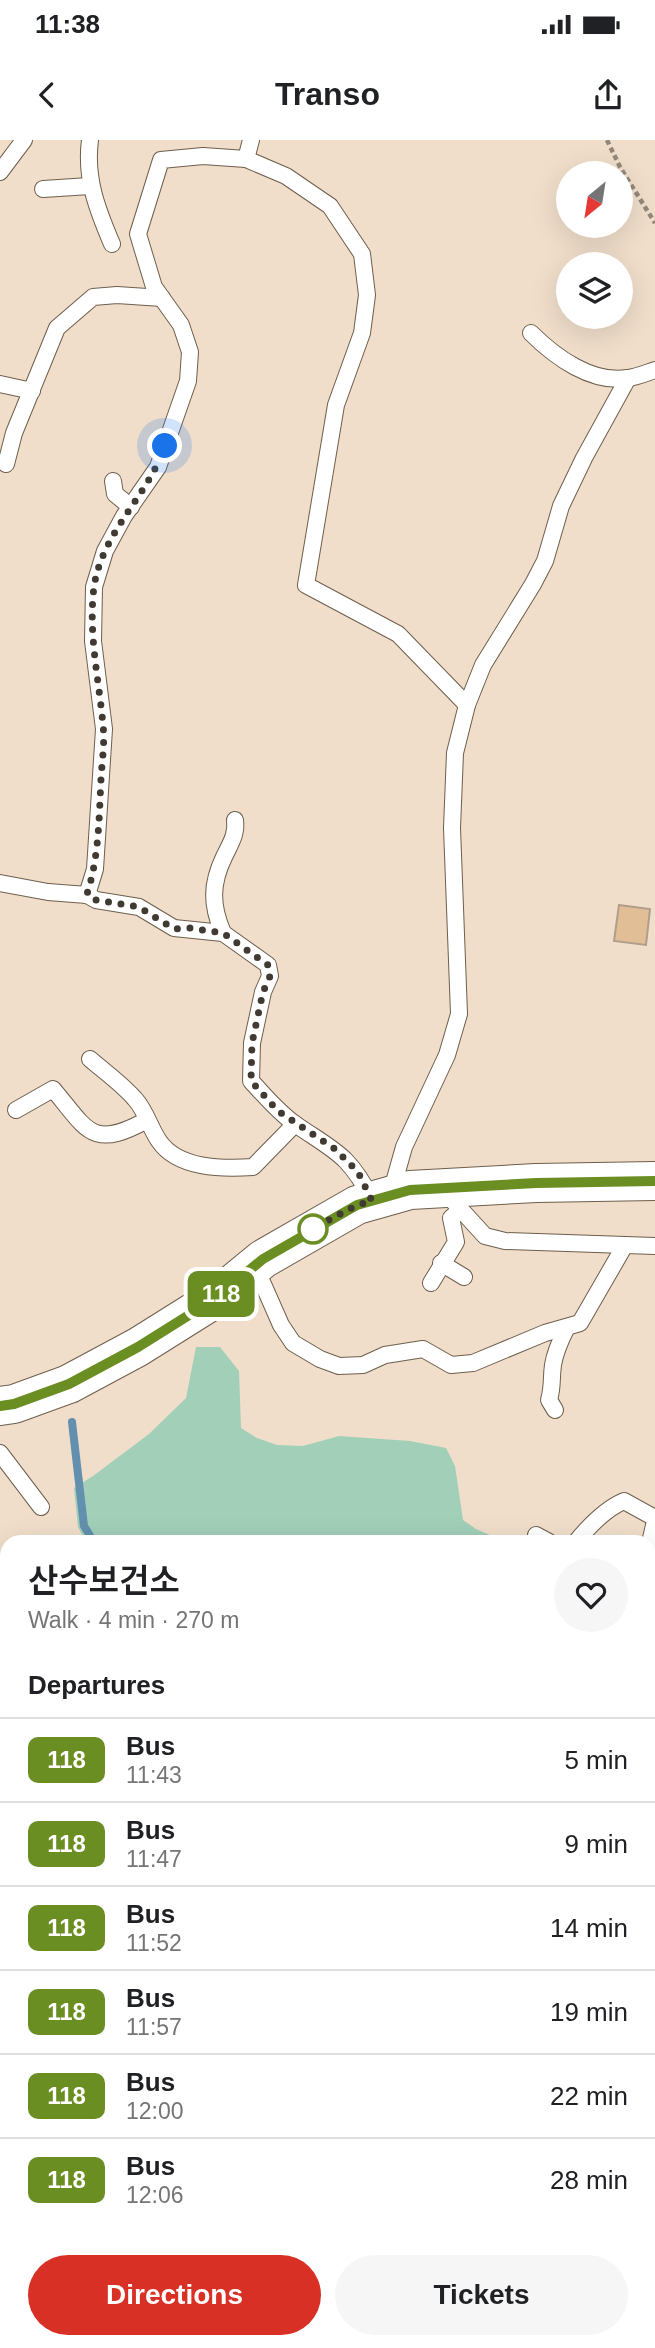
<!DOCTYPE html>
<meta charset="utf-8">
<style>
body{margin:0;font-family:Arial,"Noto Sans KR",sans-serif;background:#f6f6f6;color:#202124;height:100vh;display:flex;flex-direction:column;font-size:26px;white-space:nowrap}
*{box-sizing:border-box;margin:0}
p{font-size:23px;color:#757577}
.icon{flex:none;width:38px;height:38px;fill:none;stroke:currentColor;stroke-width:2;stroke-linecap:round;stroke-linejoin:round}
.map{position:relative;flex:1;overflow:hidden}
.side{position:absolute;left:0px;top:1395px;width:656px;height:814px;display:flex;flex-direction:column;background:#fff;border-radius:21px 21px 0 0;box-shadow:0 7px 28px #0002}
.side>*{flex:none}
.badge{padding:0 14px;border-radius:10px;font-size:24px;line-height:46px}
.needle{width:46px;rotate:210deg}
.tools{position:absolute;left:556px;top:21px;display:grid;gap:14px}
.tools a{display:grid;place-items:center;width:77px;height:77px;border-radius:50%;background:#fff;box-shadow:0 7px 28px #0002;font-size:35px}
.you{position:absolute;width:35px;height:35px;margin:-18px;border:5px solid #fff;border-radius:50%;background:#1a73e8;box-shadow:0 0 0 10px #1a73e833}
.map>.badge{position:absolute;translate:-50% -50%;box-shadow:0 0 0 4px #fff}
h2{padding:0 28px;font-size:26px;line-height:63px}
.round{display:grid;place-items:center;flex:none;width:74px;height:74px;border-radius:37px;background:#f6f6f6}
.headline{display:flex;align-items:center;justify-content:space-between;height:119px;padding:0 28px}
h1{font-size:33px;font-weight:600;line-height:52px}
.action{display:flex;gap:14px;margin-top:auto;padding:14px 28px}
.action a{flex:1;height:80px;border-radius:42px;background:#d93025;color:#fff;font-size:28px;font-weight:600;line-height:80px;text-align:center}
.action a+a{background:#f6f6f6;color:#202124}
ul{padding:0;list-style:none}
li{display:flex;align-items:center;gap:21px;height:84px;padding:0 28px;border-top:2px solid #e0e0e0}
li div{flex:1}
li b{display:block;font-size:26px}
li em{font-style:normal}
li .badge{min-width:77px;font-weight:700;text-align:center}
.status{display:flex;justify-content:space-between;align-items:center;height:49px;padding:0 35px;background:#fff;direction:ltr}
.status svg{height:19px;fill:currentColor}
header{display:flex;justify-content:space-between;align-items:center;height:91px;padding:0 28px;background:#fff;font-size:32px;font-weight:600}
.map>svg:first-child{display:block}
.green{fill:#a1cfb8}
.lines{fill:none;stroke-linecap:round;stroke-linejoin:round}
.stream{stroke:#6390ae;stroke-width:8}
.building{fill:#e1be96;stroke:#af9e8b;stroke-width:2}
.service-casing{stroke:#6e5e4c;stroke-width:18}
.secondary-casing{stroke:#6e5e4c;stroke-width:40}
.path{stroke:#94887a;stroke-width:4.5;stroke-dasharray:5 3.5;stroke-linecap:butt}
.service{stroke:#fff;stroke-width:16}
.secondary{stroke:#fff;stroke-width:38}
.line-casing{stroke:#fff;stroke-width:16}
.line{stroke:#6b8e23;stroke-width:10}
.walk{stroke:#413a32;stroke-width:7;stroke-dasharray:0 12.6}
.stop-dot{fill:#fff;stroke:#6b8e23;stroke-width:3.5}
</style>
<div class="status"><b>11:38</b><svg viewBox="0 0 49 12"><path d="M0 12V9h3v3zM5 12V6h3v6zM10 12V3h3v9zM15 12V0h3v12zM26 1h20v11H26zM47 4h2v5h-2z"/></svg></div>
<header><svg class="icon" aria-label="back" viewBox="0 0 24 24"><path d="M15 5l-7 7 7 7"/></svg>Transo<svg class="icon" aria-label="share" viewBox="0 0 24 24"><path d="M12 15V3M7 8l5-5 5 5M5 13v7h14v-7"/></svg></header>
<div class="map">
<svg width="655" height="2208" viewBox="0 0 655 2208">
<rect width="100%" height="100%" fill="#f0deca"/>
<path class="green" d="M 196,1207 L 220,1207 L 239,1231 L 241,1288 L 257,1298 L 277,1305 L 303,1306 L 339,1296 L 410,1301 L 446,1308 L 455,1326 L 463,1380 L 476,1389 L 490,1395 L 490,1402 L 86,1402 L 78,1387 L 74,1348 L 93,1336 L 149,1294 L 186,1258 Z"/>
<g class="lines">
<path class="stream" d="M 72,1282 L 84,1386 L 94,1402"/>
</g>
<path class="building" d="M 619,765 L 650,769 L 646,805 L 614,801 Z"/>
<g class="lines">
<defs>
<g id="service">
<path d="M 90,0 C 85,38 97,69 112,104"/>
<path d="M 246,19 L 251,0"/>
<path d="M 0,32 L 24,0"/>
<path d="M 43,49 L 90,46"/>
<path d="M 531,193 C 555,217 592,244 628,238 C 637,237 646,233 655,230"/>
<path d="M 0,244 L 32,251"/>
<path d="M 6,324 L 14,293 L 57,188 L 93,157 L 117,155 L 162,158"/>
<path d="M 113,341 L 115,354 L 131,367"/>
<path d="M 0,743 L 48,752 L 87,755 L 95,729 L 104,589 L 93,501 L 94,447 L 105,411 L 124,376 L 158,327 L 188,241 L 190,212 L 181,185 L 154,147 L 138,94 L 161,20 L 203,16 L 246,19 L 286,36 L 330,66 L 362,114 L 367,155 L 362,193 L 336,265 L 306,445 L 398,494 L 467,565"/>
<path d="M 87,755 L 96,760 L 139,767 L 174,788 L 223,793 L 268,825 L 270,836 L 263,852 L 252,903 L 251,941 C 265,956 278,972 295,984 C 334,1011 349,1014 372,1060"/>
<path d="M 223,793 C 211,765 211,744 224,717 C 230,704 237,695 235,680"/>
<path d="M 90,919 C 105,932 122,944 135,959 C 146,971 150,988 159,1001 C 178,1029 222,1029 253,1027 L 295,984"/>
<path d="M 16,970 L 53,949 C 88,991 92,1010 147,980"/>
<path d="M 443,1050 L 485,1096 L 505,1101 L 655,1106"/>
<path d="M 391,1053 L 404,1007 L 447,915 L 459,874 L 452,688 L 455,613 L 467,565 L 483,525 L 533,444 L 545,421 L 561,366 L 584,318 L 628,238"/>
<path d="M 441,1123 L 464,1137"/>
<path d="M 255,1126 L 281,1185 L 293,1203 L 320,1219 L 339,1226 L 363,1225 L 385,1215 L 423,1209 L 451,1225 L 473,1223 L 545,1193 L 580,1183 L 625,1105"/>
<path d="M 431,1143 L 456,1102 L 451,1078 L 460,1070"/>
<path d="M 555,1270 L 549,1260 C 553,1246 551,1239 553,1225 C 555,1212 561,1199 567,1187"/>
<path d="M 0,1313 L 41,1367"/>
<path d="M 536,1395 L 549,1402"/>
<path d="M 576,1402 C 589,1386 605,1369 624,1361 L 655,1378"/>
<path d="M 649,1407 L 655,1381"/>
</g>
<path id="secondary" d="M 0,1266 L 14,1264 L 69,1244 L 138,1207 L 213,1160 L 263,1119 L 357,1065 L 410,1050 L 536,1043 L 655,1041"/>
</defs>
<use href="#service" class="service-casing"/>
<use href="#secondary" class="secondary-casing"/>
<g class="path">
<path d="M 607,0 L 620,27 L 655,83"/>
<path d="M 649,1608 L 655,1603"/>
<path d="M 639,2202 L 640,2208"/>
</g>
<use href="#service" class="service"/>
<use href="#secondary" class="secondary"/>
</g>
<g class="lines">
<defs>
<path id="line" d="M 0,1266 L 14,1264 L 69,1244 L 138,1207 L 213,1160 L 263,1119 L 357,1065 L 410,1050 L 536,1043 L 655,1041"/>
</defs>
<use href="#line" class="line-casing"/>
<use href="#line" class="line"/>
<path class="walk" d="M 165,306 C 148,356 102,392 94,447 C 88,493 99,540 103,585 C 105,603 102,621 101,639 C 99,678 99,717 87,754 L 96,760 L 139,767 L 174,789 L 190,788 L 223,793 L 268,825 L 270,836 L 263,852 L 252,903 L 251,941 L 278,971 L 335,1009 L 358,1032 L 372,1061 L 357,1065 L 307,1092 L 313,1089"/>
</g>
<circle class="stop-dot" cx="313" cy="1089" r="14"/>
</svg>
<div class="tools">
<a><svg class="needle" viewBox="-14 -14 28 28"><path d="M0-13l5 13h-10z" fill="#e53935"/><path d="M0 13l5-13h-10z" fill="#757577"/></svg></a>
<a><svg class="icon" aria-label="layers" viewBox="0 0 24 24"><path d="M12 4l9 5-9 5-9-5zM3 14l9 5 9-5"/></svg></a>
</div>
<div class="you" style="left:165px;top:306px"></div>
<b class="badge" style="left:221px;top:1154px;background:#6b8e23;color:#fff">118</b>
<section class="side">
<div class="headline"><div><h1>산수보건소</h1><p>Walk · 4 min · 270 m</p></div><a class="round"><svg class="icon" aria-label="heart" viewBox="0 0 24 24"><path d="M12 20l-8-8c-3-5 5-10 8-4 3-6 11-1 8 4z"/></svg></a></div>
<h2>Departures</h2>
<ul>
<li><span class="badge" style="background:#6b8e23;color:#fff">118</span><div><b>Bus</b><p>11:43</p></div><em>5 min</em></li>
<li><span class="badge" style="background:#6b8e23;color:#fff">118</span><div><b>Bus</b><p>11:47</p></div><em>9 min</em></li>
<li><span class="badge" style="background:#6b8e23;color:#fff">118</span><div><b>Bus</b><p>11:52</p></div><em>14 min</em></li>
<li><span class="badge" style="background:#6b8e23;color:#fff">118</span><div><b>Bus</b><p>11:57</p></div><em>19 min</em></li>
<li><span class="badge" style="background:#6b8e23;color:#fff">118</span><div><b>Bus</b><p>12:00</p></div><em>22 min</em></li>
<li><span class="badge" style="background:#6b8e23;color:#fff">118</span><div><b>Bus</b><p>12:06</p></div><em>28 min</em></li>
</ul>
<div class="action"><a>Directions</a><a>Tickets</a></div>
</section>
</div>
